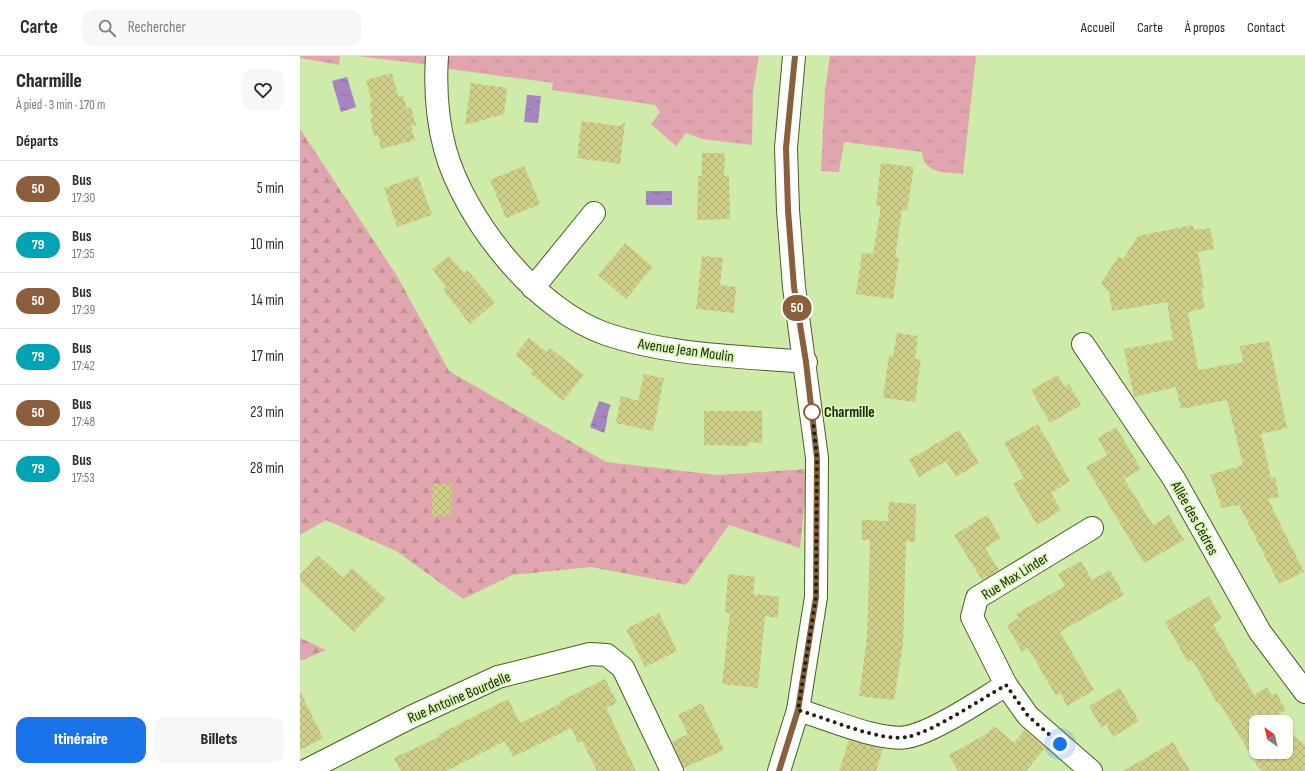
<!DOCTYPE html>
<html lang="fr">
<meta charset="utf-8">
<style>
body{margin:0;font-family:"Sofia Sans Condensed",sans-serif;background:#f7f7f7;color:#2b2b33;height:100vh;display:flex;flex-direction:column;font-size:15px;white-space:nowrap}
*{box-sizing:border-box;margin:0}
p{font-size:13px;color:#7c7c81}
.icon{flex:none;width:22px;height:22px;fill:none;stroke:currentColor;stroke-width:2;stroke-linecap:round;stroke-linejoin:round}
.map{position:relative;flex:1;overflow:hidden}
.drawer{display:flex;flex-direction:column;background:#fff;width:300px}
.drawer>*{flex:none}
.badge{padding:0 8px;border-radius:13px;font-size:14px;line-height:26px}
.needle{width:26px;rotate:326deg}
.fabs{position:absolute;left:949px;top:659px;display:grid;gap:8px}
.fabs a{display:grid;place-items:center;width:44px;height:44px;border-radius:8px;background:#fff;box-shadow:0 1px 3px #0004;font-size:20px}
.you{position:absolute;width:20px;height:20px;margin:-10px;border:3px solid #fff;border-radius:50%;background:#1a73e8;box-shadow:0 0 0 6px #1a73e833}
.map>.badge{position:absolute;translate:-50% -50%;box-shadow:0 0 0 2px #fff}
h2{padding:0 16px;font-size:15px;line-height:36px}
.round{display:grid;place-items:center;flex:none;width:42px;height:42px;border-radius:12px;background:#f7f7f7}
.summary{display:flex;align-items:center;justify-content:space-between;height:68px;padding:0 16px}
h1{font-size:19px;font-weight:800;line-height:30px}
.action{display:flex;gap:8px;margin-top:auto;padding:8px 16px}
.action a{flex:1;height:46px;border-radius:12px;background:#1a73e8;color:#fff;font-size:16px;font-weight:800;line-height:46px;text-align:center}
.action a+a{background:#f7f7f7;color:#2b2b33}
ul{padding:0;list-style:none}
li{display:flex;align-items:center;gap:12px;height:56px;padding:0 16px;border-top:1px solid #e1e1e2}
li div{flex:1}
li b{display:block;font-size:15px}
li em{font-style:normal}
li .badge{min-width:44px;font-weight:700;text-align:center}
header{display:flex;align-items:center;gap:24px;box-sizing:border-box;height:56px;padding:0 20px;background:#fff;border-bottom:1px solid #e1e1e2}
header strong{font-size:19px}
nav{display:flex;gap:22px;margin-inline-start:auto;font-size:14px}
.search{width:280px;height:36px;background:#f7f7f7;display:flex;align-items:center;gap:10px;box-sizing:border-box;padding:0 14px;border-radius:12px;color:#7c7c81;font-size:15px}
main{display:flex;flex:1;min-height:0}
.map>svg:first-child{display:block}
.grass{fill:url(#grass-tufts)}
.forest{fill:url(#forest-firs)}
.water{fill:url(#water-ripples)}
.building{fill:url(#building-cross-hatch)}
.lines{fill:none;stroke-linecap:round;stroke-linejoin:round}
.minor-casing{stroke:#486023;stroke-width:24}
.tertiary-casing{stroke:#486023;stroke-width:24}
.minor{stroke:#fff;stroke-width:22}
.tertiary{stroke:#fff;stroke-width:22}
.line-casing{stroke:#fff;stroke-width:9}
.line{stroke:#8b5e3c;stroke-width:6}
.walk{stroke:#1a240b;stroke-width:4;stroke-dasharray:0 7.2}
.stop-dot{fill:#fff;stroke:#8b5e3c;stroke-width:2}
.labels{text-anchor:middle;stroke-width:3.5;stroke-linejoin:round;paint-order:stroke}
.street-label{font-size:15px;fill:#1a240b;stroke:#dbf8b7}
.stop-label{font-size:15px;font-weight:bold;fill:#1a240b;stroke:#dbf8b7;text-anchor:start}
</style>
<header>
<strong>Carte</strong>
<div class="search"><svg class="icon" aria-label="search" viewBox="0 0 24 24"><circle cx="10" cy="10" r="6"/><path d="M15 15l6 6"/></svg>Rechercher</div>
<nav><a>Accueil</a><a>Carte</a><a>À propos</a><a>Contact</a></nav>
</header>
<main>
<section class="drawer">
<div class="summary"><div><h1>Charmille</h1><p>À pied · 3 min · 170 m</p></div><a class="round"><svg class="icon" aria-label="heart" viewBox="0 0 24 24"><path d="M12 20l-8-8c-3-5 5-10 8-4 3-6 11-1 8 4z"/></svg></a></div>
<h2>Départs</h2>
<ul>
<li><span class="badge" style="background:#8b5e3c;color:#fff">50</span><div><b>Bus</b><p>17:30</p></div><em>5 min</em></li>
<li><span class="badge" style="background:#00a3b4;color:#fff">79</span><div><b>Bus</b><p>17:35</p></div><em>10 min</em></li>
<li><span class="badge" style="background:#8b5e3c;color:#fff">50</span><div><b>Bus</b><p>17:39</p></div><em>14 min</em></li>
<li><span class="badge" style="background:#00a3b4;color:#fff">79</span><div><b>Bus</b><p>17:42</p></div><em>17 min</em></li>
<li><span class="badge" style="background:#8b5e3c;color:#fff">50</span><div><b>Bus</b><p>17:48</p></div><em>23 min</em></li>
<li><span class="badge" style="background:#00a3b4;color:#fff">79</span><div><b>Bus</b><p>17:53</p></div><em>28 min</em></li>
</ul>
<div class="action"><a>Itinéraire</a><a>Billets</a></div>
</section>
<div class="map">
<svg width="1005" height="715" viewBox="0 0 1005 715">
<defs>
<pattern id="grass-tufts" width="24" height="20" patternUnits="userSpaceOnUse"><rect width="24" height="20" fill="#e1a5af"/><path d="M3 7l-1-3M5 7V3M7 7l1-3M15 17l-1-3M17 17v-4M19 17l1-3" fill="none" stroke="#c08e95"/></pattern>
<pattern id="forest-firs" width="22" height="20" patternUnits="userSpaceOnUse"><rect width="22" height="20" fill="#e1a5af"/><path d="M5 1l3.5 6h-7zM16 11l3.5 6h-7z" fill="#c08e95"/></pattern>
<pattern id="water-ripples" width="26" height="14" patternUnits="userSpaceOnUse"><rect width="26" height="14" fill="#a585c2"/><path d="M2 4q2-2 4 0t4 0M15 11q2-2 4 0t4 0" fill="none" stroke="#866d9c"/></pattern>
<pattern id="building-cross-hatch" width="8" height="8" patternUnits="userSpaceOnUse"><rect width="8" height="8" fill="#d0cf89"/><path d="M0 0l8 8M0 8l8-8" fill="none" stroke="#b2b275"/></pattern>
</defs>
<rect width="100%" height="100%" fill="#ceebaa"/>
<g class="grass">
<path d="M 0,0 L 40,0 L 39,9 L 0,2 Z"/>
<path d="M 57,0 L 131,0 L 131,9 Z"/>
<path d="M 143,0 L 459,0 L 453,36 L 452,89 L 402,83 L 386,77 L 376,90 L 351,68 L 360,56 L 355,49 L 252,34 L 253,27 L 143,12 Z"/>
<path d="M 530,0 L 676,0 L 663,118 C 646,116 623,118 622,96 L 544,86 L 539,116 L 521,115 L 525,34 Z"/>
</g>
<g class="forest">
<path d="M 0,73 L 97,220 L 149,315 L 306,406 L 418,419 L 508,413 L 500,492 L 429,469 L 386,529 L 291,511 L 212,519 L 163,543 L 96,495 L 26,464 L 0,479 Z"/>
<path d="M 0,582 L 26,594 L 0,605 Z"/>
</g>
<g class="water">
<path d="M 47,21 L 56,51 L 41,56 L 32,25 Z"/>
<path d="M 227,39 L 241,40 L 238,67 L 224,66 Z"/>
<rect x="346" y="135" width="26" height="14"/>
<path d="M 299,345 L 311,349 C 306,358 308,367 304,377 L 290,371 Z"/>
</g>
<g class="building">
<path d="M 92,17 L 98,40 L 103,39 L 107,53 L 111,51 L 116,69 L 111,70 L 115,84 L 81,93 L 78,79 L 74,80 L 70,63 L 73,62 L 69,48 L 72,47 L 66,24 Z"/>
<path d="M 171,27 L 207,32 L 204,58 L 165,69 Z"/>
<path d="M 282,65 L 318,70 L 325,67 L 320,108 L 277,102 L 279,86 L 282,85 L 279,85 Z"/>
<path d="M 402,97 L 425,97 L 424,120 L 429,119 L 430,163 L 397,164 L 398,120 L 402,120 Z"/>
<path d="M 581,107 L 614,111 L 607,154 L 602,154 L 595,201 L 599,202 L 593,243 L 556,238 L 562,197 L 573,198 L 581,150 L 576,150 Z"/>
<path d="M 224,110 L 240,148 L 206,162 L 190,124 Z"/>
<path d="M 118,120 L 132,159 L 97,171 L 84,132 Z"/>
<path d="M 893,169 L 894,174 L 910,172 L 914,193 L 898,196 L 898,197 L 904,232 L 901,233 L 905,252 L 888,256 L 898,314 L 943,306 L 940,290 L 969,285 L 987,372 L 961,378 L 971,422 L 975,421 L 979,441 L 968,443 L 1004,516 L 979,528 L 939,449 L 922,452 L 910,419 L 943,409 L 927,344 L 881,353 L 876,331 L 834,341 L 824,293 L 873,284 L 867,246 L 812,255 L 809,236 L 801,227 L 819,200 L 823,203 L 838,180 Z"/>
<path d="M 325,187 L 353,211 L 326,243 L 298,219 Z"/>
<path d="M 149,200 L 164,217 L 167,214 L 195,246 L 170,268 L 143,234 L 146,231 L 132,213 Z"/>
<path d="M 402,200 L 423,202 L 420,229 L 436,231 L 434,257 L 396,253 Z"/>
<path d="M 597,277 L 618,280 L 615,303 L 621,303 L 615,346 L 583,342 L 589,299 L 593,300 Z"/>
<path d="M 229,282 L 247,296 L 250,292 L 284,319 L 263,345 L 230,317 L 233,314 L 215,299 Z"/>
<path d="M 344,318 L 364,322 L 353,375 L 316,367 L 321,340 L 338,345 Z"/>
<path d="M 758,319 L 765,331 L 769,328 L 781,349 L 750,367 L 731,334 Z"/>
<path d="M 404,355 L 462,355 L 462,387 L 449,386 L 448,390 L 404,389 Z"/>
<path d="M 738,368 L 770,425 L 751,437 L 761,454 L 737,469 L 713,428 L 724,422 L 704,387 Z"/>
<path d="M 816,371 L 841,413 L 824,423 L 853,469 L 869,459 L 884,484 L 844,507 L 786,411 L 807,399 L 798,382 Z"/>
<path d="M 659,374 L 679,407 L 656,421 L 646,405 L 619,421 L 609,404 Z"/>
<path d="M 133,428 L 152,428 L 151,460 L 132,460 Z"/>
<path d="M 589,446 L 616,448 L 615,486 L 606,485 L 603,588 L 594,644 L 559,640 L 567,581 L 570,484 L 562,484 L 562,464 L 588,465 Z"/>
<path d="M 687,459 L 701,482 L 685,492 L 699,514 L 682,524 L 654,479 Z"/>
<path d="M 18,499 L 43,522 L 52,512 L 86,543 L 54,576 L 0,525 L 0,519 Z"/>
<path d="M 781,505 L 792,524 L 810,514 L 824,539 L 760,576 L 794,634 L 767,650 L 760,637 L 756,640 L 728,592 L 722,596 L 707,569 L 719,562 L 716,558 L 765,530 L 758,518 Z"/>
<path d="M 428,518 L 455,521 L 453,538 L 479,541 L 478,562 L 465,560 L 458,632 L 422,628 L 430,557 L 425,556 Z"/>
<path d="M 909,540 L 922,563 L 913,568 L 954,639 L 967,631 L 972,639 L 976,637 L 986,654 L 973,662 L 977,666 L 956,666 L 956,696 L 986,696 L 986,673 L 1005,689 L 1005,715 L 963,715 L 957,709 L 919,646 L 917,647 L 892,604 L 888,606 L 865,566 Z"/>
<path d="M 359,557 L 377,595 L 345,611 L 326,573 Z"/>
<path d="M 305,623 L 317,647 L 306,652 L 336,715 L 297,715 L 282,685 L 278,687 L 271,672 L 213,701 L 205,685 L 146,715 L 101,715 L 94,702 L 139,681 L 138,679 L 208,643 L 220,667 L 260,648 L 259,646 Z"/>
<path d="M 820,632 L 839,665 L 813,681 L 806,668 L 801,671 L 789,650 Z"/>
<path d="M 0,635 L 23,682 L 0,694 Z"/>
<path d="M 402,647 L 424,694 L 384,712 L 372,686 L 388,678 L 378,659 Z"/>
<path d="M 694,670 L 714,687 L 725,674 L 745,692 L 726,715 L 658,715 L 649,699 L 688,677 Z"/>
<path d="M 549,684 L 583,693 L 576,715 L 539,715 Z"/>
<path d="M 873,686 L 890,715 L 823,715 Z"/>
</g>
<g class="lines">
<defs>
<g id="minor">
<path d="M 137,0 C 135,31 137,63 145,93 C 164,163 236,254 306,278 C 371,300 438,300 506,306"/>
<path d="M 233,232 L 294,157"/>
<path d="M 783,288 L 874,423 L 960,576 L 1005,636"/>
<path d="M 498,654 C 526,662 580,686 607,681 C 634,676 681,644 706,629"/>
<path d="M 5,715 L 111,661 L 198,621 L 290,598 L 307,599 L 323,612 L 372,715"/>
<path d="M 791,715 L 728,660 L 706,629 L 672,561 L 677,542 L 792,472"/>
</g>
<path id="tertiary" d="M 479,715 L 498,654 L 516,541 L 517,402 L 494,231 L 488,154 L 486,92 L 494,0"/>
</defs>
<use href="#minor" class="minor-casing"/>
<use href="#tertiary" class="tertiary-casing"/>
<use href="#minor" class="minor"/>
<use href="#tertiary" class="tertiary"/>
</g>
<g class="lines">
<defs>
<path id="line" d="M 479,715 L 498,654 L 516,541 L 517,402 L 506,306 L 494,231 L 488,154 L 486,92 L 495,0"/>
</defs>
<use href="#line" class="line-casing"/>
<use href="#line" class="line"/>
<path class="walk" d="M 512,356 L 517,402 L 516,541 L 498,654 C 526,662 580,686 607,681 C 633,676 681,643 706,629 L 728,660 L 760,688"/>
</g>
<circle class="stop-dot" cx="512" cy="356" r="8"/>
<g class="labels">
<g class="street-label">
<text transform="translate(386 294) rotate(8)" y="5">Avenue Jean Moulin</text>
<text transform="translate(895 462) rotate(61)" y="5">Allée des Cèdres</text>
<text transform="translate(715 520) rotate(-32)" y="5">Rue Max Linder</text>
<text transform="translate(159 641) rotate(-23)" y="5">Rue Antoine Bourdelle</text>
</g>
<g class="stop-label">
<text x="524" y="361">Charmille</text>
</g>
</g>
</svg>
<div class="fabs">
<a><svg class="needle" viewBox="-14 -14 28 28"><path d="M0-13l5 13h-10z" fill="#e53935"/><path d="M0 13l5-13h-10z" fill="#7c7c81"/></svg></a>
</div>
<div class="you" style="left:760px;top:688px"></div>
<b class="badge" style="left:497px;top:252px;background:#8b5e3c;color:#fff">50</b>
</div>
</main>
